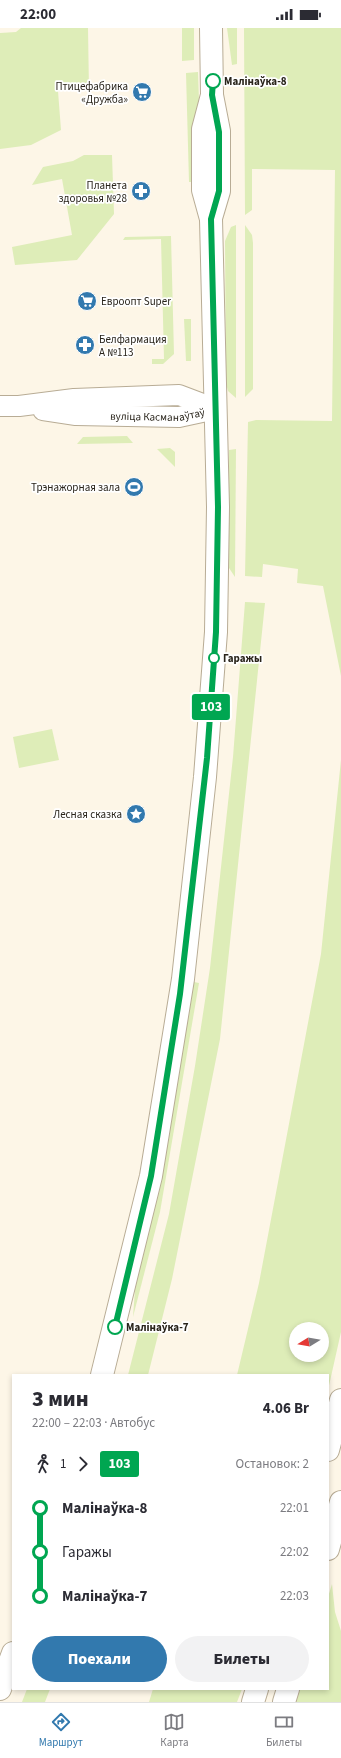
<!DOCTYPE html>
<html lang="ru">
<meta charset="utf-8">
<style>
body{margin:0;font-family:"Source Sans 3",sans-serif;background:#f2f2f3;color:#2b2b33;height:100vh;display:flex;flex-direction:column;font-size:15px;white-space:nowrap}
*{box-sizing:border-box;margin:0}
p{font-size:13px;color:#7c7c81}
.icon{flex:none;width:22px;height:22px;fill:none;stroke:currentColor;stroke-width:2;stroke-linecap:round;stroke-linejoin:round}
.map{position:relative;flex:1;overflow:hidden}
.panel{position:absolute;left:12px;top:1346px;width:317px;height:316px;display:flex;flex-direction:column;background:#fff;border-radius:0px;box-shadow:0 2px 6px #0003}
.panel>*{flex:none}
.badge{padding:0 8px;border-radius:3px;font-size:14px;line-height:26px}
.needle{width:26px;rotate:259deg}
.buttons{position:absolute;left:289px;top:1294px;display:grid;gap:8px}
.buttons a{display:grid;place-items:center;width:40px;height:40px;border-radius:50%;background:#fff;box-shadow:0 2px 6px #0003;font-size:20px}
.map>.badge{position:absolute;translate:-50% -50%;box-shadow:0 0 0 2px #fff}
.legs{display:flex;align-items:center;gap:6px;height:44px;padding:0 20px;font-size:13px}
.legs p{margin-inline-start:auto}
.summary{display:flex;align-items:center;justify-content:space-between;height:68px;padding:0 20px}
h1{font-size:22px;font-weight:800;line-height:30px}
.cta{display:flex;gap:8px;margin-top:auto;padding:8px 20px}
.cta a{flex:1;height:46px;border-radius:24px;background:#3279ae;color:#fff;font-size:16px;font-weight:800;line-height:46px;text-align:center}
.cta a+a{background:#f2f2f3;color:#2b2b33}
ul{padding:0 20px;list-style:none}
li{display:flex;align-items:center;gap:14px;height:44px;font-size:15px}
li i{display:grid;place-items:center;width:6px;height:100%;margin:0 5px;background:currentColor}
li i::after{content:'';width:10px;height:10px;margin:-5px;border:3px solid;border-radius:50%;background:#fff}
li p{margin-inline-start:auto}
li:first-child i{background:linear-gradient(#0000 50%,currentColor 0)}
li:last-child i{background:linear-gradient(currentColor 50%,#0000 0)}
.status{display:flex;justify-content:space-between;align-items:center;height:28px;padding:0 20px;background:#fff;direction:ltr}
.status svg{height:11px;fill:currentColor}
.tab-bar{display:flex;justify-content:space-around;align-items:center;height:56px;border-top:1px solid #e1e1e2;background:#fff;font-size:11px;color:#7c7c81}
.tab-bar a{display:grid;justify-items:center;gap:2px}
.tab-bar .on{color:#3279ae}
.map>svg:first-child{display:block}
.green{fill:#deedb8;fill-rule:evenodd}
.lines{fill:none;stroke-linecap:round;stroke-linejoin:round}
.tertiary-casing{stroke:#b8ac95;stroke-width:22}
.secondary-casing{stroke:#b8ac95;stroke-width:24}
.trunk-casing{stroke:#b8ac95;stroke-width:24}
.tertiary{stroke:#fff;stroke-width:20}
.secondary{stroke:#fff;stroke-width:22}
.trunk{stroke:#fff;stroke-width:22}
.line-1-casing{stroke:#fff;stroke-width:9}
.line-1{stroke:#00a651;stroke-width:6}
.stop-1-dot{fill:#fff;stroke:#00a651;stroke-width:2}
.labels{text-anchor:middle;stroke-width:3.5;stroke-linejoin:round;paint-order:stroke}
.stop-label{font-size:11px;font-weight:bold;fill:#29241b;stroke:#fff;text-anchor:start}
.poi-label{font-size:11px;fill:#29241b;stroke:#fff;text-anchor:end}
.street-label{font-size:11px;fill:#29241b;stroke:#fff}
</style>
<div class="status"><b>22:00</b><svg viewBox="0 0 49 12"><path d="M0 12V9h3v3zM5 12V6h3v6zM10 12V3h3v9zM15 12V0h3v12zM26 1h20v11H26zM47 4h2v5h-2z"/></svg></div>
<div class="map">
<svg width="341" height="1674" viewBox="0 0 341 1674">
<rect width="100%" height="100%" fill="#fdf6e7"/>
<g class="green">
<path d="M 21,0 L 88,0 L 89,63 L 58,63 L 61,102 L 31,117 L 0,121 L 0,5 L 16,4 Z"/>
<path d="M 182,0 L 194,0 L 194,32 L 182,33 Z"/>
<path d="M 227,0 L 237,0 L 237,36 L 232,37 Z"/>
<path d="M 244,0 L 341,0 L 341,648 L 323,558 L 297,555 L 298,541 L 263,536 L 262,549 L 245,548 L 248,394 L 256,392 L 332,393 L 335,142 L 252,141 L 252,182 L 245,187 Z"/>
<path d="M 198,44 L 199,73 L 196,154 L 189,154 L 186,45 Z"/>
<path d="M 84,127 L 112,127 L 114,186 L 77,232 L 15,237 L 12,219 L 72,207 L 62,151 L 32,157 L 43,139 L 73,133 Z"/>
<path d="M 236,197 L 236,370 L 228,363 L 226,355 L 225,213 L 231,199 Z"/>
<path d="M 245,197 L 252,207 L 253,215 L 253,361 L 245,369 Z"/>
<path d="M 171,208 L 174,326 L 163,336 L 152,336 L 152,331 L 164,331 L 161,211 L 123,212 L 125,209 Z"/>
<path d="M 184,291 L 191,291 L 191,333 L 186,333 Z"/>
<path d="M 127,408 L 133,415 L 77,416 L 83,409 Z"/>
<path d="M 170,420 L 175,424 L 175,439 L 157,421 Z"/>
<path d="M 236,421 L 235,549 L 229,540 L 229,422 Z"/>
<path d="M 245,574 L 265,575 L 220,1011 L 172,1251 L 148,1347 L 128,1347 L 169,1186 L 195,1038 L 210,940 L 233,729 Z"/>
<path d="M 52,701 L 59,732 L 19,740 L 13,709 Z"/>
<path d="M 341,732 L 341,1304 L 328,1362 L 328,1347 L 237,1347 L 259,1255 L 321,926 ZM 296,1301 L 322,1301 L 322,1327 L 296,1327 Z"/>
<path d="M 194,954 L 199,955 L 160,1184 L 133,1289 L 136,1248 L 191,956 Z"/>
<path d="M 332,1556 L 335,1584 L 341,1603 L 341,1674 L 296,1674 L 300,1661 L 328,1661 L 328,1569 Z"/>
<path d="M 27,1661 L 50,1661 L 45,1674 L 22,1674 Z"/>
<path d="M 153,1661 L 242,1661 L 237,1674 L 149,1674 Z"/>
</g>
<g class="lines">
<defs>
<g id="tertiary">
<path d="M 0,378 L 19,378 L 74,371 L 179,367 L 216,381"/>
<path id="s1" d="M 43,382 L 76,387 L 179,389 L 216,381"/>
</g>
<g id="secondary">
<path d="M 211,190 L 219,163 L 219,103 L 212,67 L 211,0"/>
<path d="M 102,1347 L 151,1148 L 183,951 L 205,749 L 216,604 L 218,479 L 211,191 L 203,162 L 203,101 L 212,67"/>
<path d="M 0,1661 L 13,1625"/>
</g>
<g id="trunk">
<path d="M 328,1422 L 341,1372"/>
<path d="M 328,1521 L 341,1474"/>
<path d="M 253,1674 L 257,1661"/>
<path d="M 284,1674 L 288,1661"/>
</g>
</defs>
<use href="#tertiary" class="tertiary-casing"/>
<use href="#secondary" class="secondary-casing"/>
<use href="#trunk" class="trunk-casing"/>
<use href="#tertiary" class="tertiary"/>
<use href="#secondary" class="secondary"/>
<use href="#trunk" class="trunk"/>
</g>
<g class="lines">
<defs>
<path id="line-1" d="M 115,1299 L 151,1148 L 180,966 L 207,730 L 216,604 L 218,479 L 211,191 L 219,163 L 219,104 L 212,67 L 213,53"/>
</defs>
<use href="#line-1" class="line-1-casing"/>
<use href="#line-1" class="line-1"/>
</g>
<defs>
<symbol id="supermarket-disc" viewBox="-11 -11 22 22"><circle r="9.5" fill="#3279ae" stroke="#fff"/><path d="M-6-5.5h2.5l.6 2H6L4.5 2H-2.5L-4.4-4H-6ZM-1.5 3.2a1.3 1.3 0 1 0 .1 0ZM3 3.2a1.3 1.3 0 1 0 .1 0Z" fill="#fff"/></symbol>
<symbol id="pharmacy-disc" viewBox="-11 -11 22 22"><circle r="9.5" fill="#3279ae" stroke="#fff"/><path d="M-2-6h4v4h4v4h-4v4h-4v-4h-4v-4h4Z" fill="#fff"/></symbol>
<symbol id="stadium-disc" viewBox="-11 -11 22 22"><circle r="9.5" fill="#3279ae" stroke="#fff"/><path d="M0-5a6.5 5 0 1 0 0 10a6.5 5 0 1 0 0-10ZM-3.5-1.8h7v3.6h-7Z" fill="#fff"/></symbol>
<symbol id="sight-disc" viewBox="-11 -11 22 22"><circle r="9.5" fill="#3279ae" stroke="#fff"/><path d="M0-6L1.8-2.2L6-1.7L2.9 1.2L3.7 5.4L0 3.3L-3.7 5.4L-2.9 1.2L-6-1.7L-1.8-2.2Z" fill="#fff"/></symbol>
</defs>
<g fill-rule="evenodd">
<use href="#supermarket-disc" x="131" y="53" width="22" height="22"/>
<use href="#pharmacy-disc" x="130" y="152" width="22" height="22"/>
<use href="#supermarket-disc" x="76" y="262" width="22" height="22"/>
<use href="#pharmacy-disc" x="74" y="306" width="22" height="22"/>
<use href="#stadium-disc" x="123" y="448" width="22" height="22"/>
<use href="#sight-disc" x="125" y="775" width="22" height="22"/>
</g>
<g class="stop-1-dot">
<circle cx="213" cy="53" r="7"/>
<circle cx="214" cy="630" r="5"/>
<circle cx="115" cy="1299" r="7"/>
</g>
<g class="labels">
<g class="stop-label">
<text x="224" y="57">Малінаўка-8</text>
<text x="223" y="634">Гаражы</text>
<text x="126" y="1303">Малінаўка-7</text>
</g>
<g class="poi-label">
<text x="128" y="62">Птицефабрика<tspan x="128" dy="13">«Дружба»</tspan></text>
<text x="127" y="161">Планета<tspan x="127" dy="13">здоровья №28</tspan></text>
<text x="101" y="277" text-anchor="start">Евроопт Super</text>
<text x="99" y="315" text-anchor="start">Белфармация<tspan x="99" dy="13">А №113</tspan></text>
<text x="120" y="463">Трэнажорная зала</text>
<text x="122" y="790">Лесная сказка</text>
</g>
<g class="street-label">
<text dy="4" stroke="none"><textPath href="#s1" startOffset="115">вуліца Касманаўтаў</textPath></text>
</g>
</g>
</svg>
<div class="buttons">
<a><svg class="needle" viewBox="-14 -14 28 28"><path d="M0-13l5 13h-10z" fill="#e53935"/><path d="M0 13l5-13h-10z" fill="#7c7c81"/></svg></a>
</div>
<b class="badge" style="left:211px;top:679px;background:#00a651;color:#fff">103</b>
<section class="panel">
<div class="summary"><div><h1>3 мин</h1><p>22:00 – 22:03 · Автобус</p></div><b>4.06 Br</b></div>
<div class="legs"><svg class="icon" aria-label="walk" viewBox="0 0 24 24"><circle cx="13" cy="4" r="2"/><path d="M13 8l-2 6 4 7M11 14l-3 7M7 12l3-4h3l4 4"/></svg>1<svg class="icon" aria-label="forward" viewBox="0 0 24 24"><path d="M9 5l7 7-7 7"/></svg><b class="badge" style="background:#00a651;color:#fff">103</b><p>Остановок: 2</p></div>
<ul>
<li><i style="color:#00a651"></i><b>Малінаўка-8</b><p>22:01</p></li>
<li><i style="color:#00a651"></i><span>Гаражы</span><p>22:02</p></li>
<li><i style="color:#00a651"></i><b>Малінаўка-7</b><p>22:03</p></li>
</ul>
<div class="cta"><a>Поехали</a><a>Билеты</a></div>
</section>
</div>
<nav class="tab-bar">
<a class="on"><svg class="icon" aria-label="directions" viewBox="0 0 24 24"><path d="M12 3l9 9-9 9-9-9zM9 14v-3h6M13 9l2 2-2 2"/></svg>Маршрут</a>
<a><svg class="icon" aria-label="map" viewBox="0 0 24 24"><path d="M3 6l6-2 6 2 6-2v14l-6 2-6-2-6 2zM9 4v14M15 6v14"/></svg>Карта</a>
<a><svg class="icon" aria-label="tickets" viewBox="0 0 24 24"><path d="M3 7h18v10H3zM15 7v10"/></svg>Билеты</a>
</nav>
